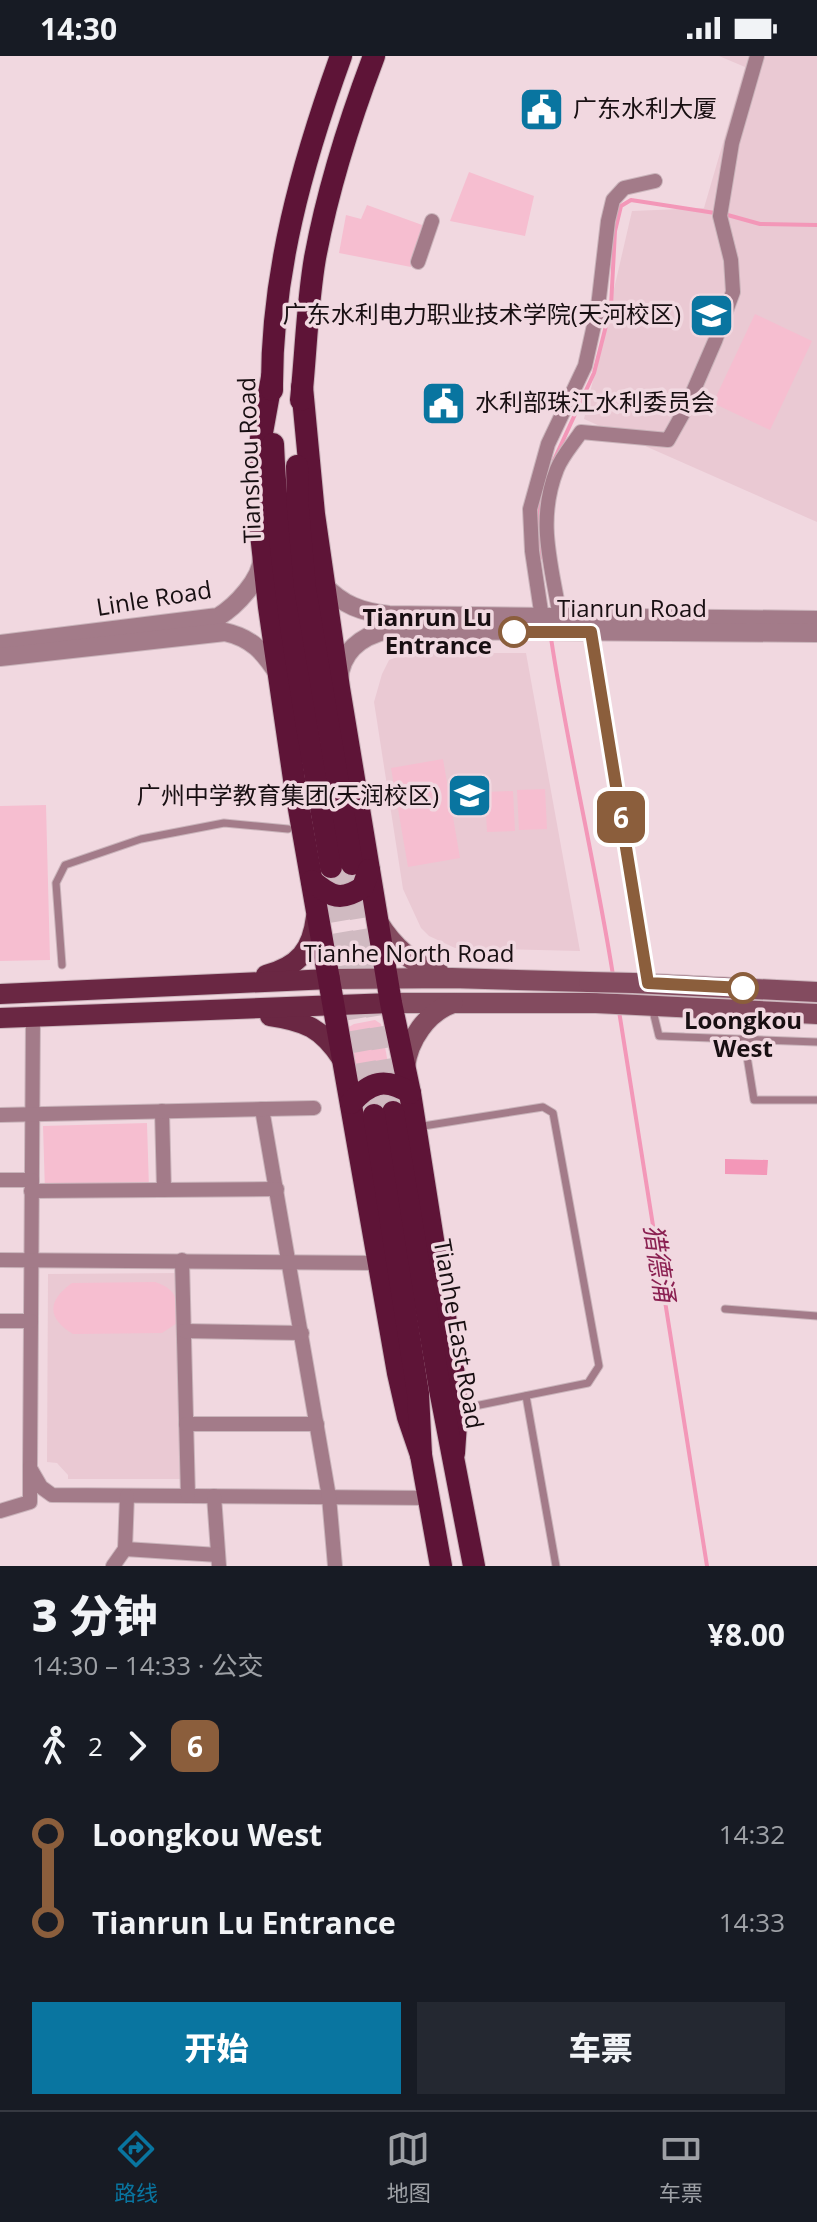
<!DOCTYPE html>
<html lang="zh">
<meta charset="utf-8">
<style>
body{margin:0;font-family:"Open Sans","Noto Sans SC",sans-serif;background:#242831;color:#f1f3f6;height:100vh;display:flex;flex-direction:column;font-size:30px;white-space:nowrap}
*{box-sizing:border-box;margin:0}
p{font-size:26px;color:#9ea1a6}
.icon{flex:none;width:44px;height:44px;fill:none;stroke:currentColor;stroke-width:2;stroke-linecap:round;stroke-linejoin:round}
.map{position:relative;height:1510px;overflow:hidden}
.sheet{display:flex;flex-direction:column;background:#171b24;flex:1}
.sheet>*{flex:none}
.badge{padding:0 16px;border-radius:12px;font-size:28px;line-height:52px}
.map>.badge{position:absolute;translate:-50% -50%;box-shadow:0 0 0 4px #fff}
.legs{display:flex;align-items:center;gap:12px;height:88px;padding:0 32px;font-size:26px}
.legs p{margin-inline-start:auto}
.overview{display:flex;align-items:center;justify-content:space-between;height:136px;padding:0 32px}
h1{font-size:44px;font-weight:800;line-height:60px}
.cta{display:flex;gap:16px;margin-top:auto;padding:16px 32px}
.cta a{flex:1;height:92px;border-radius:0px;background:#0975a0;color:#fff;font-size:32px;font-weight:800;line-height:92px;text-align:center}
.cta a+a{background:#242831;color:#f1f3f6}
ul{padding:0 32px;list-style:none}
li{display:flex;align-items:center;gap:28px;height:88px;font-size:30px}
li i{display:grid;place-items:center;width:12px;height:100%;margin:0 10px;background:currentColor}
li i::after{content:'';width:20px;height:20px;margin:-10px;border:6px solid;border-radius:50%;background:#171b24}
li p{margin-inline-start:auto}
li:first-child i{background:linear-gradient(#0000 50%,currentColor 0)}
li:last-child i{background:linear-gradient(currentColor 50%,#0000 0)}
.status{display:flex;justify-content:space-between;align-items:center;height:56px;padding:0 40px;background:#171b24;direction:ltr}
.status svg{height:22px;fill:currentColor}
.menu{display:flex;justify-content:space-around;align-items:center;height:112px;border-top:2px solid #363941;background:#171b24;font-size:22px;color:#9ea1a6}
.menu a{display:grid;justify-items:center;gap:4px}
.menu .on{color:#0975a0}
.map>svg:first-child{display:block}
.built{fill:#eac9d3}
.green{fill:#f6bed0}
.water{fill:#f397b8}
.lines{fill:none;stroke-linecap:round;stroke-linejoin:round}
.stream{stroke:#f397b8;stroke-width:4}
.trunk-tunnel{stroke:#d0bac1;stroke-width:22;stroke-dasharray:22 11;stroke-linecap:butt}
.service-casing{stroke:#cab4bb;stroke-width:9}
.minor-casing{stroke:#cab4bb;stroke-width:16}
.tertiary-casing{stroke:#cab4bb;stroke-width:20}
.secondary-casing{stroke:#cab4bb;stroke-width:22}
.primary-casing{stroke:#cab4bb;stroke-width:22}
.trunk-casing{stroke:#cab4bb;stroke-width:24}
.service{stroke:#a37b89;stroke-width:7}
.minor{stroke:#a37b89;stroke-width:14}
.tertiary{stroke:#a37b89;stroke-width:18}
.secondary{stroke:#834b5f;stroke-width:20}
.primary{stroke:#6a2743;stroke-width:20}
.trunk{stroke:#5e1437;stroke-width:22}
.secondary-bridge-casing{stroke:#cab4bb;stroke-width:22;stroke-linecap:butt}
.secondary-bridge{stroke:#834b5f;stroke-width:20}
.line-1-casing{stroke:#fff;stroke-width:18}
.line-1{stroke:#8b5e3c;stroke-width:12}
.stop-1-dot{fill:#fff;stroke:#8b5e3c;stroke-width:4}
.labels{text-anchor:middle;stroke-width:7;stroke-linejoin:round;paint-order:stroke}
.poi-label{font-size:24px;fill:#180f12;stroke:#f1d8e0;text-anchor:start}
.street-label{font-size:24px;fill:#180f12;stroke:#f1d8e0}
.stop-label{font-size:24px;font-weight:bold;fill:#180f12;stroke:#f1d8e0;text-anchor:end}
.water-label{font-size:26px;font-style:italic;fill:#8b2152;stroke:#f1d8e0}
</style>
<div class="status"><b>14:30</b><svg viewBox="0 0 49 12"><path d="M0 12V9h3v3zM5 12V6h3v6zM10 12V3h3v9zM15 12V0h3v12zM26 1h20v11H26zM47 4h2v5h-2z"/></svg></div>
<div class="map">
<svg width="817" height="1510" viewBox="0 0 817 1510">
<rect width="100%" height="100%" fill="#f1d8e0"/>
<g class="built">
<path d="M 719,0 L 817,0 L 817,466 L 584,363 L 632,155 L 704,152 L 745,11 Z"/>
<path d="M 408,597 L 526,597 L 580,895 L 455,892 L 429,880 L 421,872 L 403,833 L 374,646 L 382,618 L 389,604 Z"/>
<path d="M 180,1217 L 181,1423 L 68,1423 L 68,1419 L 57,1407 L 47,1406 L 48,1218 Z"/>
</g>
<g class="green">
<path d="M 469,116 L 534,140 L 525,180 L 450,165 Z"/>
<path d="M 367,149 L 425,170 L 411,211 L 339,197 L 346,159 L 361,163 Z"/>
<path d="M 755,258 L 812,285 L 770,374 L 713,347 Z"/>
<path d="M 443,703 L 460,802 L 408,811 L 391,712 Z"/>
<path d="M 545,733 L 547,773 L 519,774 L 517,734 Z"/>
<path d="M 513,735 L 515,775 L 487,776 L 485,736 Z"/>
<path d="M 46,749 L 50,904 L 0,905 L 0,750 Z"/>
<path d="M 375,964 L 381,968 L 390,1019 L 356,1027 L 349,971 L 354,968 Z"/>
<path d="M 147,1067 L 149,1133 L 45,1136 L 43,1070 Z"/>
<path d="M 155,1226 C 179,1234 177,1245 177,1267 L 162,1277 L 73,1278 C 47,1262 47,1245 72,1227 Z"/>
</g>
<path class="water" d="M 725,1103 L 768,1104 L 767,1119 L 725,1118 Z"/>
<g class="lines">
<g class="stream">
<path d="M 724,158 L 760,168 L 817,169"/>
<path d="M 554,404 L 594,317 L 611,250 L 615,175 L 621,150 L 631,144 L 715,157"/>
<path d="M 540,502 L 538,455 L 543,439"/>
<path d="M 551,582 C 568,695 595,806 613,919"/>
<path d="M 619,955 L 707,1510"/>
</g>
<g class="trunk-tunnel">
<path d="M 352,808 L 393,1056"/>
<path d="M 331,811 L 374,1059"/>
</g>
<defs>
<g id="service">
<path d="M 62,909 L 56,827 L 65,809 L 141,783 L 224,767 L 288,773"/>
<path d="M 652,951 L 659,980 L 817,986"/>
<path d="M 744,982 L 754,1044 L 817,1044"/>
<path d="M 417,1071 L 543,1051 L 553,1057 L 599,1310 L 588,1327 L 460,1353"/>
<path d="M 725,1253 L 817,1260"/>
<path d="M 526,1340 L 556,1510"/>
</g>
<g id="minor">
<path d="M 418,206 L 432,165"/>
<path d="M 542,562 L 532,495 L 530,453 L 548,388 L 585,310 L 598,251 L 608,165 L 613,144 L 624,132 L 655,125"/>
<path d="M 560,562 C 552,509 536,466 557,413 C 562,400 573,388 581,376 L 668,384 L 686,352 L 715,285 L 733,236 L 731,204 L 720,160 L 732,87 L 757,0"/>
<path d="M 591,576 L 648,927"/>
<path d="M 33,960 L 30,1412 L 41,1431 L 52,1439 L 429,1442"/>
<path d="M 262,1053 L 329,1441 L 335,1510"/>
<path d="M 162,1055 L 164,1134"/>
<path d="M 0,1059 L 314,1052"/>
<path d="M 0,1124 L 32,1124"/>
<path d="M 31,1135 L 277,1133"/>
<path d="M 0,1204 L 379,1207"/>
<path d="M 182,1204 L 188,1440"/>
<path d="M 0,1265 L 31,1265"/>
<path d="M 184,1275 L 302,1277"/>
<path d="M 186,1368 L 317,1368"/>
<path d="M 214,1440 L 219,1510"/>
<path d="M 0,1455 L 30,1446 L 30,1412"/>
<path d="M 125,1493 L 218,1499"/>
<path d="M 113,1510 L 125,1493 L 127,1440"/>
</g>
<g id="tertiary">
<path d="M 324,529 C 342,549 362,556 389,559 L 817,564"/>
<path d="M 0,588 L 218,561 C 236,550 262,523 262,501"/>
<path d="M 0,601 L 225,576 C 252,582 264,596 278,618"/>
<path d="M 339,624 C 341,595 362,580 387,574 L 817,577"/>
</g>
<g id="secondary">
<path d="M 378,866 C 393,891 412,908 440,918"/>
<path d="M 330,923 L 452,922 L 589,926"/>
<path d="M 633,927 L 817,936"/>
<path d="M 391,947 L 596,947 L 817,958"/>
<path d="M 405,1011 C 408,984 427,956 453,947"/>
</g>
<g id="primary">
<path d="M 266,919 C 299,910 312,894 316,861"/>
<path d="M 0,938 L 330,923"/>
<path d="M 270,960 C 305,965 322,972 342,1003"/>
<path d="M 0,962 L 391,947"/>
</g>
<g id="trunk">
<path d="M 272,321 L 261,382 L 259,428 L 261,478 L 269,551 L 295,730 L 398,1317 L 408,1361 L 421,1399"/>
<path d="M 302,331 L 314,458 L 339,632 L 391,947 L 410,1037 L 453,1311 L 457,1353 L 454,1397"/>
<path d="M 272,334 C 271,218 302,108 341,0"/>
<path d="M 301,344 C 306,296 307,249 315,202 C 328,132 349,66 374,0"/>
<path d="M 273,388 C 279,531 308,671 331,811"/>
<path d="M 297,410 L 298,453 L 305,532 L 352,808"/>
<path d="M 312,825 C 331,841 341,846 363,831 L 369,814"/>
<path d="M 351,1047 C 370,1026 385,1021 410,1037"/>
<path d="M 393,1056 L 440,1334 L 474,1510"/>
<path d="M 374,1059 L 418,1337 L 421,1399 L 441,1510"/>
</g>
</defs>
<use href="#service" class="service-casing"/>
<use href="#minor" class="minor-casing"/>
<use href="#tertiary" class="tertiary-casing"/>
<use href="#secondary" class="secondary-casing"/>
<use href="#primary" class="primary-casing"/>
<use href="#trunk" class="trunk-casing"/>
<use href="#service" class="service"/>
<use href="#minor" class="minor"/>
<use href="#tertiary" class="tertiary"/>
<use href="#secondary" class="secondary"/>
<use href="#primary" class="primary"/>
<use href="#trunk" class="trunk"/>
<defs>
<path id="secondary-bridge" d="M 589,926 L 633,927"/>
</defs>
<use href="#secondary-bridge" class="secondary-bridge-casing"/>
<use href="#secondary-bridge" class="secondary-bridge"/>
</g>
<g class="lines">
<defs>
<path id="line-1" d="M 514,576 L 591,576 L 648,927 L 743,932"/>
</defs>
<use href="#line-1" class="line-1-casing"/>
<use href="#line-1" class="line-1"/>
</g>
<defs>
<symbol id="civic-square" viewBox="-11 -11 22 22"><rect x="-9" y="-9" width="18" height="18" rx="4" fill="#0975a0" stroke="#f1d8e0"/><path d="M-.6-6.5H3V-4.5H.6V-3L4-1V1h2V6H-6V1h2V-1L-.6-3ZM-1.2 2.5V6h2.4V2.5Z" fill="#fff"/></symbol>
<symbol id="university-square" viewBox="-11 -11 22 22"><rect x="-9" y="-9" width="18" height="18" rx="4" fill="#0975a0" stroke="#f1d8e0"/><path d="M0-5L7-2L0 1L-7-2ZM-4 1L0 2.5L4 1V4Q0 6-4 4Z" fill="#fff"/></symbol>
<symbol id="school-square" viewBox="-11 -11 22 22"><rect x="-9" y="-9" width="18" height="18" rx="4" fill="#0975a0" stroke="#f1d8e0"/><path d="M0-5L7-2L0 1L-7-2ZM-4 1L0 2.5L4 1V4Q0 6-4 4Z" fill="#fff"/></symbol>
</defs>
<g fill-rule="evenodd">
<use href="#civic-square" x="516" y="28" width="51" height="51"/>
<use href="#university-square" x="686" y="234" width="51" height="51"/>
<use href="#civic-square" x="418" y="322" width="51" height="51"/>
<use href="#school-square" x="444" y="714" width="51" height="51"/>
</g>
<g class="stop-1-dot">
<circle cx="514" cy="576" r="14"/>
<circle cx="743" cy="932" r="14"/>
</g>
<g class="labels">
<g class="poi-label">
<text x="573" y="61">广东水利大厦</text>
<text x="681" y="267" text-anchor="end">广东水利电力职业技术学院(天河校区)</text>
<text x="475" y="355">水利部珠江水利委员会</text>
<text x="439" y="748" text-anchor="end">广州中学教育集团(天润校区)</text>
</g>
<g class="street-label">
<text transform="translate(250 404) rotate(-92)" y="8">Tianshou Road</text>
<text transform="translate(154 543) rotate(-9)" y="8">Linle Road</text>
<text x="632" y="561">Tianrun Road</text>
<text x="409" y="906">Tianhe North Road</text>
<text transform="translate(458 1278) rotate(80)" y="8">Tianhe East Road</text>
</g>
<g class="stop-label">
<text x="492" y="570">Tianrun Lu<tspan x="492" dy="28">Entrance</tspan></text>
<text x="743" y="973" text-anchor="middle">Loongkou<tspan x="743" dy="28">West</tspan></text>
</g>
<g class="water-label">
<text transform="translate(659 1207) rotate(81)" y="9">猎德涌</text>
</g>
</g>
</svg>
<b class="badge" style="left:621px;top:761px;background:#8b5e3c;color:#fff">6</b>
</div>
<section class="sheet">
<div class="overview"><div><h1>3 分钟</h1><p>14:30 – 14:33 · 公交</p></div><b>¥8.00</b></div>
<div class="legs"><svg class="icon" aria-label="walk" viewBox="0 0 24 24"><circle cx="13" cy="4" r="2"/><path d="M13 8l-2 6 4 7M11 14l-3 7M7 12l3-4h3l4 4"/></svg>2<svg class="icon" aria-label="forward" viewBox="0 0 24 24"><path d="M9 5l7 7-7 7"/></svg><b class="badge" style="background:#8b5e3c;color:#fff">6</b></div>
<ul>
<li><i style="color:#8b5e3c"></i><b>Loongkou West</b><p>14:32</p></li>
<li><i style="color:#8b5e3c"></i><b>Tianrun Lu Entrance</b><p>14:33</p></li>
</ul>
<div class="cta"><a>开始</a><a>车票</a></div>
</section>
<nav class="menu">
<a class="on"><svg class="icon" aria-label="directions" viewBox="0 0 24 24"><path d="M12 3l9 9-9 9-9-9zM9 14v-3h6M13 9l2 2-2 2"/></svg>路线</a>
<a><svg class="icon" aria-label="map" viewBox="0 0 24 24"><path d="M3 6l6-2 6 2 6-2v14l-6 2-6-2-6 2zM9 4v14M15 6v14"/></svg>地图</a>
<a><svg class="icon" aria-label="tickets" viewBox="0 0 24 24"><path d="M3 7h18v10H3zM15 7v10"/></svg>车票</a>
</nav>
